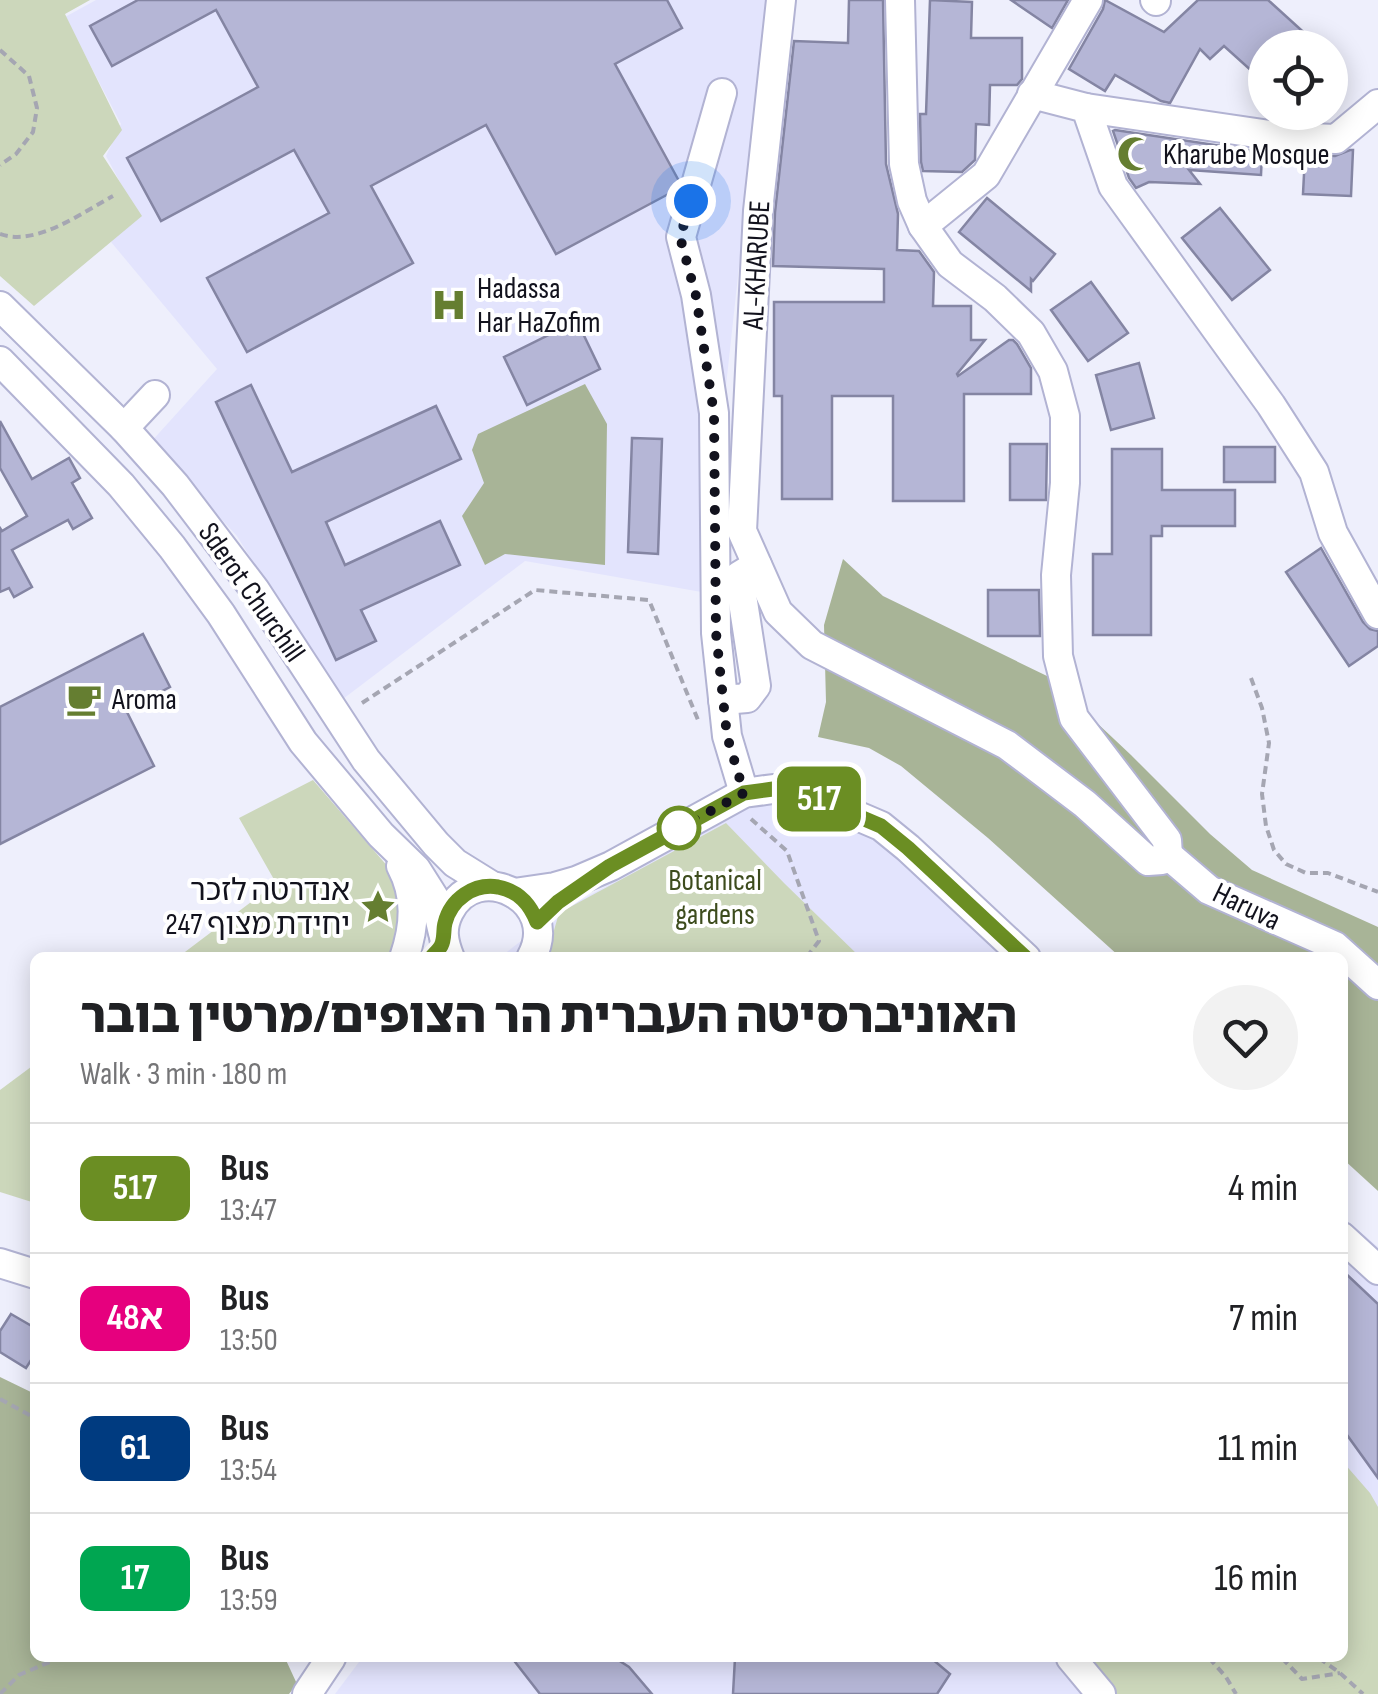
<!DOCTYPE html>
<meta charset="utf-8">
<style>
body{margin:0;font-family:"Sofia Sans Condensed","Noto Sans Hebrew",sans-serif;background:#f2f2f2;color:#202124;height:100vh;display:flex;flex-direction:column;font-size:38px;white-space:nowrap}
*{box-sizing:border-box;margin:0}
p{font-size:32px;color:#757577}
.icon{flex:none;width:55px;height:55px;fill:none;stroke:currentColor;stroke-width:2;stroke-linecap:round;stroke-linejoin:round}
.map{position:relative;flex:1;overflow:hidden}
.side{position:absolute;left:30px;top:952px;width:1318px;height:710px;display:flex;flex-direction:column;background:#fff;border-radius:15px;box-shadow:0 5px 25px #0003}
.side>*{flex:none}
.badge{padding:0 20px;border-radius:15px;font-size:35px;line-height:65px}
.buttons{position:absolute;left:1248px;top:30px;display:grid;gap:20px}
.buttons a{display:grid;place-items:center;width:100px;height:100px;border-radius:50%;background:#fff;box-shadow:0 5px 25px #0003;font-size:50px}
.you{position:absolute;width:50px;height:50px;margin:-25px;border:8px solid #fff;border-radius:50%;background:#1a73e8;box-shadow:0 0 0 15px #1a73e833}
.map>.badge{position:absolute;translate:-50% -50%;box-shadow:0 0 0 5px #fff}
.round{display:grid;place-items:center;flex:none;width:105px;height:105px;border-radius:52px;background:#f2f2f2}
.overview{display:flex;align-items:center;justify-content:space-between;height:170px;padding:0 50px}
h1{font-size:48px;font-weight:800;line-height:75px}
ul{padding:0;list-style:none}
li{display:flex;align-items:center;gap:30px;height:130px;padding:0 50px;border-top:2px solid #e0e0e0}
li div{flex:1}
li b{display:block;font-size:38px}
li em{font-style:normal}
li .badge{min-width:110px;font-weight:700;text-align:center}
.map>svg:first-child{display:block}
.built{fill:#e3e4fd}
.green{fill:#ccd7bb}
.forest{fill:#a8b497}
.building{fill:#b5b6d6;stroke:#8485a3;stroke-width:2.5}
.lines{fill:none;stroke-linecap:round;stroke-linejoin:round}
.minor-casing{stroke:#b2b3d3;stroke-width:32}
.path{stroke:#a5a6b2;stroke-width:4;stroke-dasharray:8 5;stroke-linecap:butt}
.minor{stroke:#fff;stroke-width:28}
.line-casing{stroke:#fff;stroke-width:22}
.line{stroke:#6b8e23;stroke-width:15}
.walk{stroke:#12121d;stroke-width:10;stroke-dasharray:0 18}
.stop-dot{fill:#fff;stroke:#6b8e23;stroke-width:5}
.labels{text-anchor:middle;stroke-width:8;stroke-linejoin:round;paint-order:stroke}
.poi-label{font-size:30px;fill:#12121d;stroke:#fff;text-anchor:start}
.street-label{font-size:30px;fill:#12121d;stroke:#fff}
.park-label{font-size:30px;fill:#3d4c1d;stroke:#fff}
</style>
<div class="map">
<svg width="1378" height="1694" viewBox="0 0 1378 1694">
<rect width="100%" height="100%" fill="#eeeffc"/>
<g class="built">
<path d="M 96,0 L 768,0 L 721,432 L 713,594 L 525,561 L 339,702 L 237,536 L 150,443 L 217,369 L 111,242 L 135,210 L 106,156 L 121,124 L 65,17 Z"/>
<path d="M 790,800 L 871,833 L 1026,958 L 499,958 L 559,912 L 747,809 Z"/>
<path d="M 1343,1217 L 1378,1247 L 1378,1694 L 335,1694 L 362,1658 L 1342,1658 Z"/>
</g>
<g class="green">
<path d="M 0,0 L 90,0 L 65,14 L 122,130 L 103,156 L 142,216 L 34,306 L 0,276 Z"/>
<path d="M 313,780 L 408,890 L 391,957 L 177,958 L 276,883 L 239,818 Z"/>
<path d="M 726,823 L 784,883 L 860,957 L 546,958 L 559,913 Z"/>
<path d="M 35,1064 L 35,1203 L 0,1192 L 0,1090 Z"/>
<path d="M 1343,1462 L 1370,1493 L 1378,1507 L 1378,1694 L 1105,1694 L 1076,1658 L 1342,1658 Z"/>
</g>
<g class="forest">
<path d="M 585,384 L 607,424 L 605,565 L 505,554 L 485,565 L 462,516 L 484,483 L 472,450 L 478,434 Z"/>
<path d="M 843,559 L 883,596 L 1047,676 L 1131,755 L 1210,834 L 1252,870 L 1378,927 L 1378,1191 L 1343,1159 L 1342,958 L 1120,957 L 988,838 L 901,766 L 869,748 L 818,737 L 826,702 L 824,625 Z"/>
<path d="M 0,1377 L 35,1394 L 35,1658 L 285,1658 L 297,1684 L 289,1694 L 0,1694 Z"/>
</g>
<g class="building">
<path d="M 138,0 L 667,0 L 682,28 L 615,64 L 679,181 L 676,190 L 556,254 L 486,125 L 371,186 L 413,263 L 247,352 L 207,278 L 329,213 L 294,150 L 161,221 L 127,158 L 258,87 L 216,10 L 112,66 L 90,26 Z"/>
<path d="M 849,0 L 883,0 L 886,164 L 898,214 L 897,250 L 919,251 L 934,272 L 933,306 L 971,306 L 971,340 L 985,340 L 957,374 L 958,376 L 1009,340 L 1013,340 L 1017,344 L 1031,368 L 1031,394 L 964,394 L 964,501 L 893,501 L 893,396 L 832,396 L 832,499 L 782,499 L 782,396 L 774,396 L 774,302 L 884,302 L 884,269 L 773,266 L 775,212 L 794,41 L 848,43 Z"/>
<path d="M 930,0 L 972,2 L 971,38 L 1022,38 L 1022,79 L 1017,85 L 990,85 L 989,125 L 976,124 L 975,160 L 962,172 L 923,171 L 921,162 L 920,114 L 926,114 Z"/>
<path d="M 1011,0 L 1068,0 L 1052,28 Z"/>
<path d="M 1105,0 L 1164,32 L 1198,0 L 1268,0 L 1321,48 L 1265,48 L 1265,83 L 1224,46 L 1210,59 L 1200,49 L 1170,103 L 1161,101 L 1115,75 L 1105,91 L 1069,69 L 1103,9 Z"/>
<path d="M 1115,130 L 1262,152 L 1261,175 L 1189,170 L 1200,184 L 1149,182 L 1136,188 L 1129,178 L 1113,131 Z"/>
<path d="M 1350,150 L 1353,150 L 1351,196 L 1303,194 L 1305,155 L 1335,156 Z"/>
<path d="M 987,198 L 1055,254 L 1033,281 L 1031,279 L 1031,291 L 959,232 Z"/>
<path d="M 1220,208 L 1270,270 L 1232,300 L 1182,238 Z"/>
<path d="M 1091,282 L 1128,333 L 1088,361 L 1051,310 Z"/>
<path d="M 577,321 L 600,369 L 527,405 L 504,357 Z"/>
<path d="M 1139,363 L 1154,418 L 1111,430 L 1096,375 Z"/>
<path d="M 251,385 L 292,472 L 436,406 L 461,459 L 326,522 L 345,565 L 440,521 L 460,565 L 361,610 L 376,641 L 336,660 L 216,402 Z"/>
<path d="M 0,421 L 32,479 L 69,458 L 80,478 L 72,483 L 92,518 L 73,529 L 68,520 L 12,550 L 32,587 L 14,597 L 9,588 L 0,592 L 0,528 L 2,531 L 27,516 L 0,468 Z"/>
<path d="M 632,438 L 662,439 L 658,554 L 628,552 Z"/>
<path d="M 1010,444 L 1047,444 L 1046,500 L 1010,500 Z"/>
<rect x="1224" y="447" width="51" height="35"/>
<path d="M 1112,449 L 1162,449 L 1162,490 L 1235,490 L 1235,526 L 1162,526 L 1162,536 L 1151,536 L 1151,635 L 1093,635 L 1093,554 L 1112,554 Z"/>
<path d="M 1321,548 L 1363,622 L 1370,629 L 1378,631 L 1378,646 L 1349,666 L 1286,572 Z"/>
<path d="M 988,590 L 1039,590 L 1040,636 L 988,636 Z"/>
<path d="M 143,634 L 170,687 L 126,710 L 154,766 L 0,844 L 0,707 Z"/>
<path d="M 1342,1270 L 1378,1304 L 1378,1478 L 1342,1428 Z"/>
<path d="M 11,1314 L 35,1328 L 35,1354 L 26,1368 L 0,1352 L 0,1331 Z"/>
<path d="M 512,1658 L 615,1658 L 629,1667 L 652,1694 L 540,1694 Z"/>
<path d="M 735,1658 L 931,1658 L 950,1674 L 937,1694 L 733,1694 Z"/>
</g>
<g class="lines">
<defs>
<g id="minor">
<path d="M 781,0 L 758,211 L 742,531 L 778,612 L 812,645 L 1007,745 L 1085,804 L 1148,861 L 1162,860 L 1168,855 L 1167,840 L 1074,718 L 1058,656 L 1056,575 L 1065,483 L 1065,416 L 1053,371 L 1031,333 L 995,298 L 950,264 L 923,226 L 912,201 L 904,164 L 900,0"/>
<path d="M 1155,0 L 1156,1"/>
<path d="M 722,93 L 681,237 L 696,295 L 714,413 L 716,633 L 727,736 L 744,793"/>
<path d="M 1032,94 L 1086,108 L 1113,186 L 1271,405 L 1314,472 L 1333,533 L 1378,614"/>
<path d="M 1086,108 L 1283,137 L 1336,139 L 1378,104"/>
<path d="M 923,226 L 986,175 L 1088,0"/>
<path d="M 0,306 L 124,428 L 175,485 L 255,590 L 366,760 L 436,844 L 455,863 L 492,886"/>
<path d="M 0,361 L 121,485 L 172,547 L 221,614 L 303,742 L 381,835 L 416,869 L 435,899 L 443,933"/>
<path d="M 124,428 L 155,395"/>
<path d="M 723,700 L 747,698 L 756,686 L 739,576 L 757,565"/>
<path d="M 1168,855 L 1209,890 L 1335,946 L 1378,985"/>
<path d="M 401,866 C 417,896 415,926 404,958"/>
<path d="M 514,893 L 555,887 L 576,881 L 611,866 L 744,793 L 773,789 L 799,791 L 881,826 L 908,848 L 1026,958"/>
<path d="M 450,958 C 443,941 441,928 449,912 C 477,856 563,901 531,958"/>
<path d="M 1342,1237 L 1378,1270"/>
<path d="M 0,1263 L 35,1274"/>
<path d="M 1071,1658 L 1101,1694"/>
<path d="M 307,1694 L 331,1658"/>
</g>
</defs>
<use href="#minor" class="minor-casing"/>
<g class="path">
<path d="M 0,50 L 29,76 L 37,108 L 33,132 L 16,154 L 0,165"/>
<path d="M 0,234 C 36,247 81,213 113,196"/>
<path d="M 1251,678 L 1262,708 L 1269,743 L 1262,794 L 1266,826 L 1274,850 L 1286,864 L 1306,873 L 1328,873 L 1378,892"/>
<path d="M 362,703 L 535,590 L 649,600 L 698,720"/>
<path d="M 751,819 L 787,851 L 819,941 L 806,958"/>
<path d="M 0,1399 L 35,1418"/>
<path d="M 1209,1658 L 1226,1677 L 1236,1694"/>
<path d="M 1282,1658 L 1302,1679 L 1340,1673"/>
<path d="M 1319,1658 L 1340,1673 L 1363,1694"/>
<path d="M 0,1694 L 19,1675 L 59,1658"/>
</g>
<use href="#minor" class="minor"/>
</g>
<g class="lines">
<defs>
<path id="line" d="M 431,958 C 434,954 439,950 441,946 C 445,939 443,930 445,923 C 451,899 474,883 498,887 C 519,891 530,904 537,922 L 558,902 L 610,866 L 744,793 L 773,789 L 799,791 L 881,826 L 908,848 L 1026,958"/>
</defs>
<use href="#line" class="line-casing"/>
<use href="#line" class="line"/>
<path class="walk" d="M 679,828 L 744,793 L 727,736 L 716,633 L 714,414 L 696,296 L 680,237 L 691,201"/>
</g>
<defs>
<symbol id="mosque-bare" viewBox="-9 -9 18 18"><path d="M3.5-4.9A6 6 0 1 0 3.5 4.9A5 5 0 1 1 3.5-4.9Z" fill="#657e31" stroke="#fff" stroke-width="2.5" paint-order="stroke"/></symbol>
<symbol id="hospital-bare" viewBox="-9 -9 18 18"><path d="M-5-5h3v3.5h4V-5h3V5h-3V1.5h-4V5h-3Z" fill="#657e31" stroke="#fff" stroke-width="2.5" paint-order="stroke"/></symbol>
<symbol id="cafe-bare" viewBox="-9 -9 18 18"><path d="M-5.5-4.5H6V0H3Q3 3.5 0 3.5H-2.5Q-5.5 3.5-5.5 0ZM3-3.2v2h1.7v-2ZM-6 4.5H4V6H-6Z" fill="#657e31" stroke="#fff" stroke-width="2.5" paint-order="stroke"/></symbol>
<symbol id="sight-bare" viewBox="-9 -9 18 18"><path d="M0-6L1.8-2.2L6-1.7L2.9 1.2L3.7 5.4L0 3.3L-3.7 5.4L-2.9 1.2L-6-1.7L-1.8-2.2Z" fill="#657e31" stroke="#fff" stroke-width="2.5" paint-order="stroke"/></symbol>
</defs>
<g fill-rule="evenodd">
<use href="#mosque-bare" x="1110" y="129" width="50" height="50"/>
<use href="#hospital-bare" x="424" y="280" width="50" height="50"/>
<use href="#cafe-bare" x="59" y="674" width="50" height="50"/>
<use href="#sight-bare" x="353" y="882" width="50" height="50"/>
</g>
<circle class="stop-dot" cx="679" cy="828" r="20"/>
<g class="labels">
<g class="poi-label">
<text x="1163" y="164">Kharube Mosque</text>
<text x="477" y="298">Hadassa<tspan x="477" dy="34">Har HaZofim</tspan></text>
<text x="112" y="709">Aroma</text>
<text x="350" y="900" text-anchor="end">אנדרטה לזכר<tspan x="350" dy="34">יחידת מצוף 247</tspan></text>
</g>
<g class="street-label">
<text transform="translate(756 265) rotate(-87)" y="10">AL-KHARUBE</text>
<text transform="translate(252 592) rotate(55)" y="10">Sderot Churchill</text>
<text transform="translate(1247 906) rotate(26)" y="10">Haruva</text>
</g>
<g class="park-label">
<text x="715" y="890">Botanical<tspan x="715" dy="34">gardens</tspan></text>
</g>
</g>
</svg>
<div class="buttons">
<a><svg class="icon" aria-label="locate" viewBox="0 0 24 24"><circle cx="12" cy="12" r="6"/><path d="M12 2v4M12 18v4M2 12h4M18 12h4"/></svg></a>
</div>
<div class="you" style="left:691px;top:201px"></div>
<b class="badge" style="left:819px;top:799px;background:#6b8e23;color:#fff">517</b>
<section class="side">
<div class="overview"><div><h1>האוניברסיטה העברית הר הצופים/מרטין בובר</h1><p>Walk · 3 min · 180 m</p></div><a class="round"><svg class="icon" aria-label="heart" viewBox="0 0 24 24"><path d="M12 20l-8-8c-3-5 5-10 8-4 3-6 11-1 8 4z"/></svg></a></div>
<ul>
<li><span class="badge" style="background:#6b8e23;color:#fff">517</span><div><b>Bus</b><p>13:47</p></div><em>4 min</em></li>
<li><span class="badge" style="background:#e6007e;color:#fff">48א</span><div><b>Bus</b><p>13:50</p></div><em>7 min</em></li>
<li><span class="badge" style="background:#003b80;color:#fff">61</span><div><b>Bus</b><p>13:54</p></div><em>11 min</em></li>
<li><span class="badge" style="background:#00a651;color:#fff">17</span><div><b>Bus</b><p>13:59</p></div><em>16 min</em></li>
</ul>
</section>
</div>
